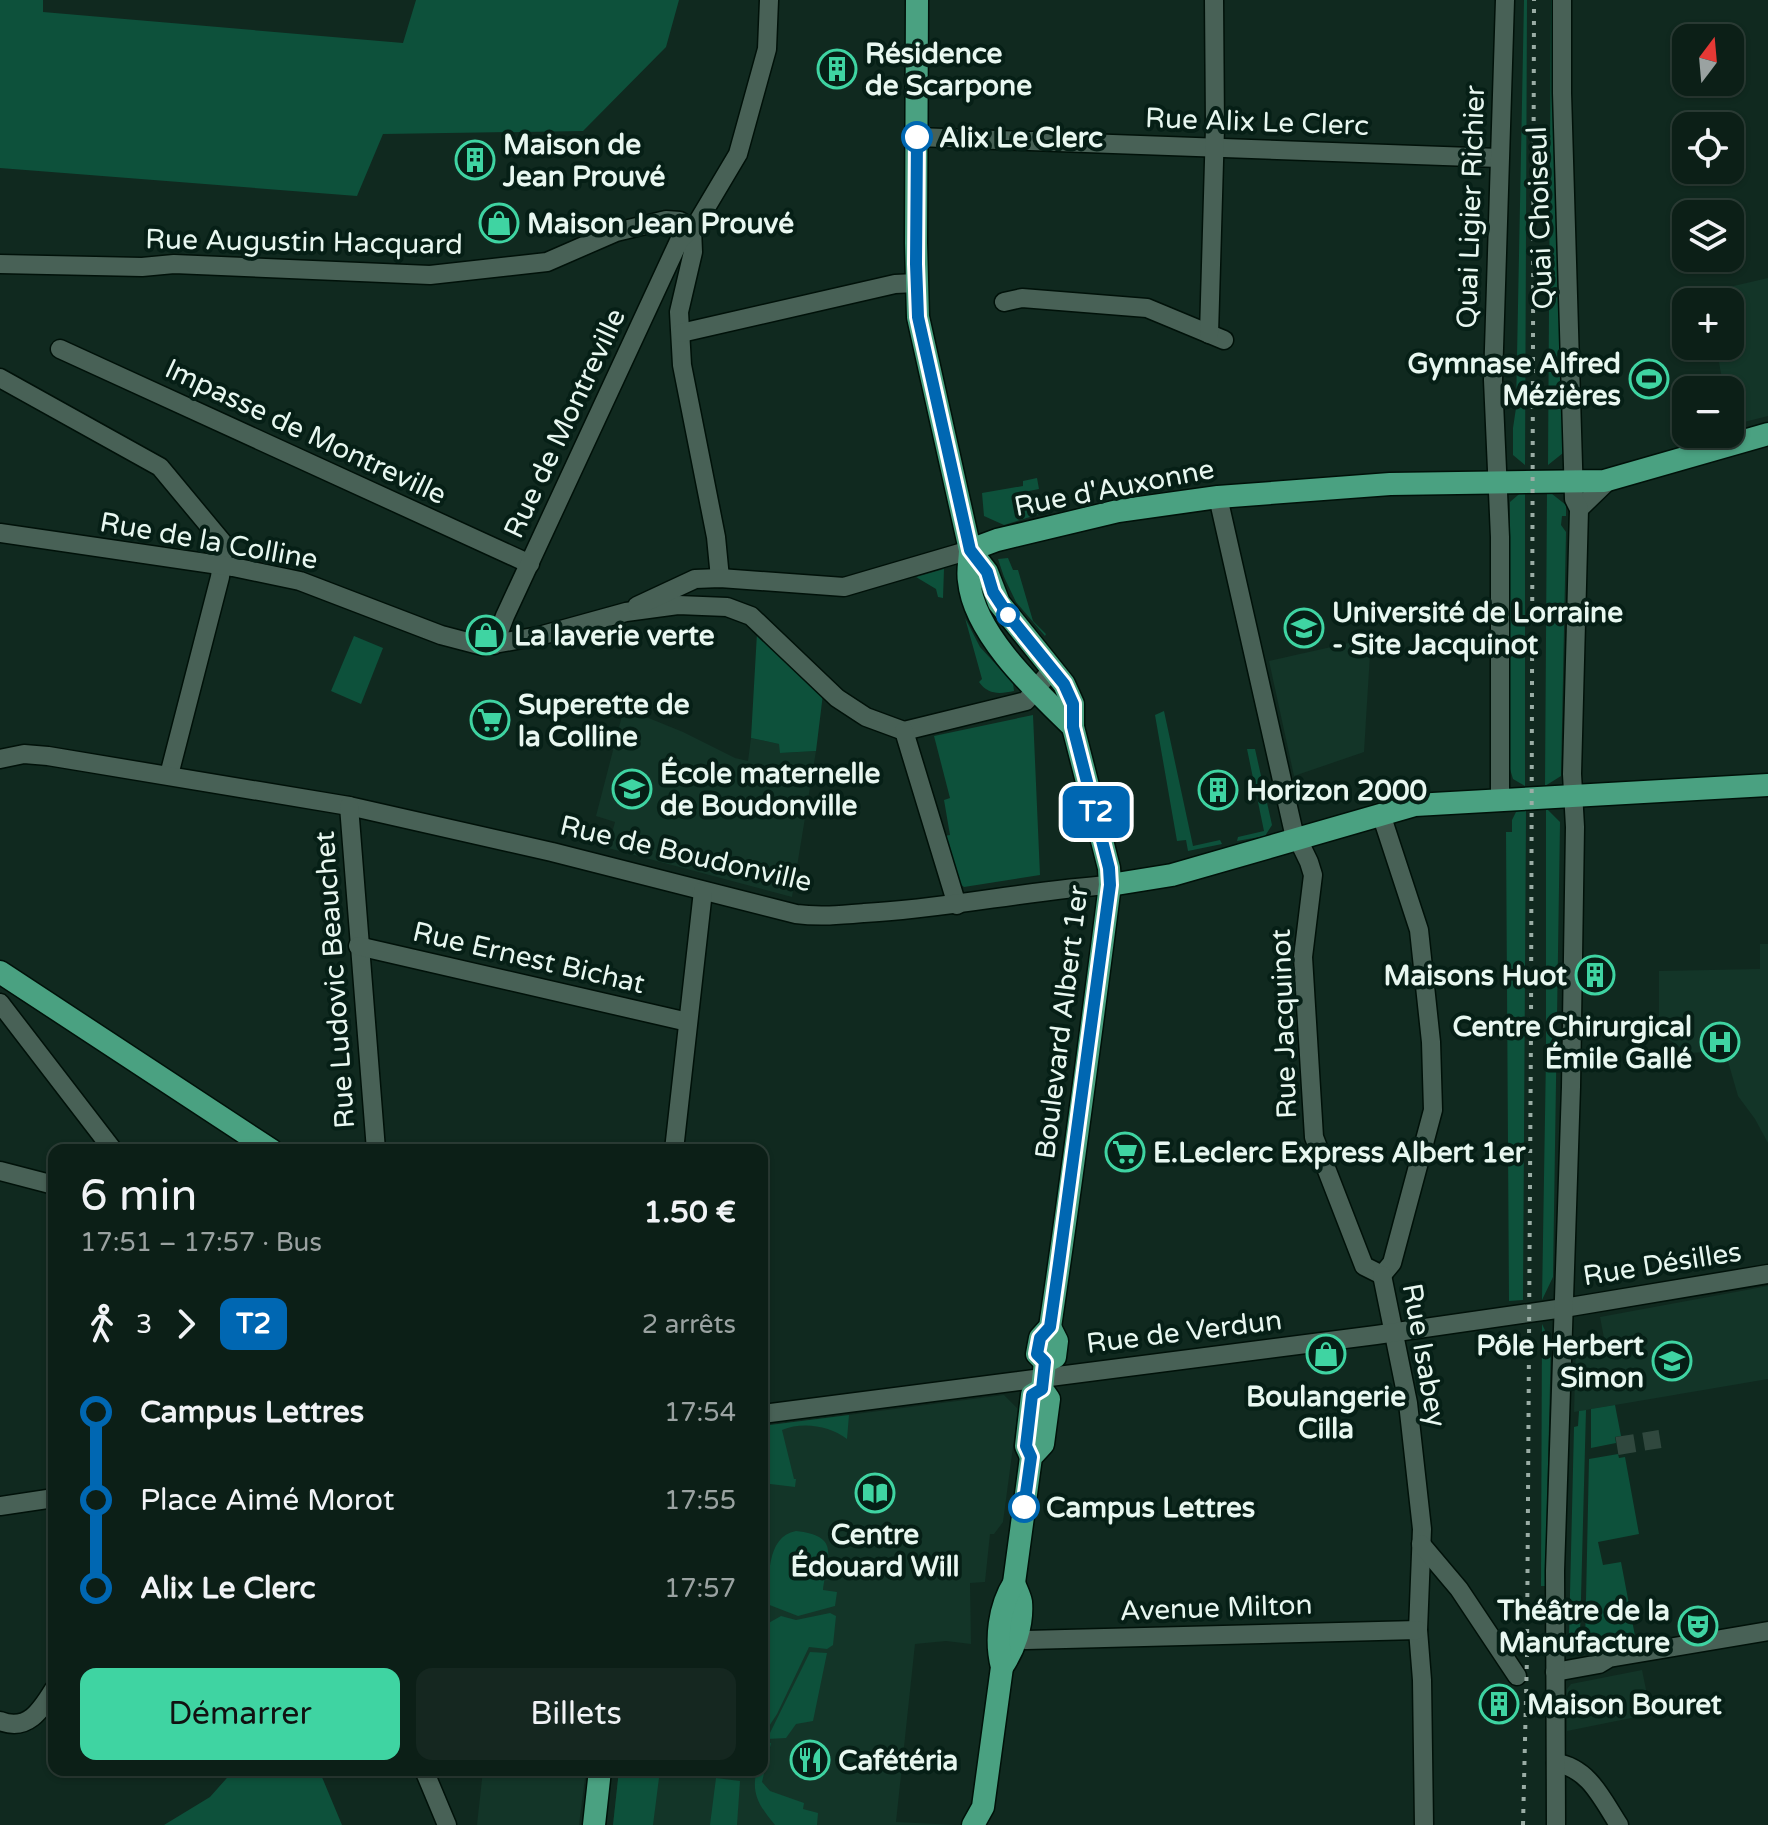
<!DOCTYPE html>
<html lang="fr">
<meta charset="utf-8">
<style>
body{margin:0;font-family:"Varela Round",sans-serif;background:#152720;color:#f1f3f6;height:100vh;display:flex;flex-direction:column;font-size:30px;white-space:nowrap}
*{box-sizing:border-box;margin:0}
p{font-size:26px;color:#9aa2a1}
.icon{flex:none;width:44px;height:44px;fill:none;stroke:currentColor;stroke-width:2;stroke-linecap:round;stroke-linejoin:round}
.map{position:relative;flex:1;overflow:hidden}
.side{position:absolute;left:48px;top:1144px;width:720px;height:632px;display:flex;flex-direction:column;background:#0c1f17;border-radius:16px;box-shadow:0 2px 6px #0004,0 0 0 2px #2c3d36}
.side>*{flex:none}
.badge{padding:0 16px;border-radius:12px;font-size:28px;line-height:52px}
.needle{width:52px;rotate:16deg}
.controls{position:absolute;left:1672px;top:24px;display:grid;gap:16px}
.controls a{display:grid;place-items:center;width:72px;height:72px;border-radius:16px;background:#0c1f17;box-shadow:0 2px 6px #0004,0 0 0 2px #2c3d36;font-size:40px}
.map>.badge{position:absolute;translate:-50% -50%;box-shadow:0 0 0 4px #fff}
.legs{display:flex;align-items:center;gap:12px;height:88px;padding:0 32px;font-size:26px}
.legs p{margin-inline-start:auto}
.headline{display:flex;align-items:center;justify-content:space-between;height:136px;padding:0 32px}
h1{font-size:44px;font-weight:600;line-height:60px}
.action{display:flex;gap:16px;margin-top:auto;padding:16px 32px}
.action a{flex:1;height:92px;border-radius:16px;background:#3fd4a2;color:#111;font-size:32px;font-weight:600;line-height:92px;text-align:center}
.action a+a{background:#152720;color:#f1f3f6}
ul{padding:0 32px;list-style:none}
li{display:flex;align-items:center;gap:28px;height:88px;font-size:30px}
li i{display:grid;place-items:center;width:12px;height:100%;margin:0 10px;background:currentColor}
li i::after{content:'';width:20px;height:20px;margin:-10px;border:6px solid;border-radius:50%;background:#0c1f17}
li p{margin-inline-start:auto}
li:first-child i{background:linear-gradient(#0000 50%,currentColor 0)}
li:last-child i{background:linear-gradient(currentColor 50%,#0000 0)}
.map>svg:first-child{display:block}
.built{fill:#133528}
.green{fill:#0d513b}
.lines{fill:none;stroke-linecap:round;stroke-linejoin:round}
.minor-tunnel{stroke:#30483e;stroke-width:18;stroke-dasharray:18 9;stroke-linecap:butt}
.minor-casing{stroke:#001109;stroke-width:21}
.major-casing{stroke:#001109;stroke-width:25}
.minor{stroke:#486156;stroke-width:18}
.major{stroke:#4aa181;stroke-width:22}
.rail{stroke:#9aada5;stroke-width:4;stroke-dasharray:4 8;stroke-linecap:butt}
.line-1-casing{stroke:#fff;stroke-width:18}
.line-1{stroke:#0067b2;stroke-width:12}
.stop-1-dot{fill:#fff;stroke:#0067b2;stroke-width:4}
.labels{text-anchor:middle;stroke-width:8;stroke-linejoin:round;paint-order:stroke}
.poi-label{font-size:28px;font-weight:bold;fill:#e8f7f0;stroke:#061f16;text-anchor:start}
.street-label{font-size:28px;fill:#e8f7f0;stroke:#061f16}
.stop-label{font-size:28px;font-weight:bold;fill:#e8f7f0;stroke:#061f16;text-anchor:start}
</style>
<div class="map">
<svg width="1768" height="1825" viewBox="0 0 1768 1825">
<rect width="100%" height="100%" fill="#10291f"/>
<g class="built">
<path d="M 1768,278 L 1768,416 L 1732,425 L 1730,390 L 1724,390 L 1716,346 L 1730,346 L 1730,302 L 1687,302 L 1686,297 Z"/>
<path d="M 1371,638 L 1364,752 L 1294,776 L 1269,661 Z"/>
<path d="M 624,708 L 683,732 L 735,758 L 748,761 L 751,738 L 780,744 L 780,753 L 816,751 L 792,897 L 608,848 L 615,822 L 596,816 Z"/>
<path d="M 1760,944 L 1768,944 L 1768,1143 L 1755,1119 L 1738,1096 L 1725,1051 L 1689,1053 L 1659,1033 L 1659,971 L 1760,969 Z"/>
<path d="M 1768,1286 L 1768,1379 L 1574,1412 L 1576,1343 L 1604,1338 L 1600,1317 Z"/>
<path d="M 1004,1395 L 1018,1409 L 1003,1522 L 994,1534 L 990,1534 L 985,1582 L 970,1583 L 971,1644 L 946,1641 L 915,1644 L 896,1822 L 956,1825 L 613,1825 L 619,1770 L 762,1770 L 762,1426 Z"/>
<path d="M 1642,1670 L 1651,1714 L 1567,1731 L 1567,1689 L 1571,1684 Z"/>
<path d="M 483,1770 L 586,1770 L 579,1825 L 477,1825 Z"/>
</g>
<g class="green">
<path d="M 0,0 L 43,0 L 43,12 L 403,43 L 416,0 L 679,0 L 666,47 L 583,131 L 383,134 L 357,196 L 0,168 Z"/>
<path d="M 1524,0 L 1527,0 L 1525,465 L 1513,455 L 1513,428 L 1516,408 Z"/>
<path d="M 1551,0 L 1556,0 L 1568,449 L 1548,465 Z"/>
<path d="M 1037,478 L 1039,489 L 1029,491 L 1033,510 L 1042,509 L 1043,513 L 1004,525 L 984,516 L 982,493 L 1023,486 L 1023,481 Z"/>
<path d="M 1525,489 L 1525,786 L 1513,779 L 1510,769 L 1510,502 Z"/>
<path d="M 1547,490 L 1566,505 L 1566,516 L 1562,516 L 1561,525 L 1566,532 L 1561,776 L 1545,786 Z"/>
<path d="M 1008,558 L 1013,570 L 1018,570 L 1033,621 L 1046,634 L 1045,636 L 1016,602 L 1004,577 L 998,559 Z"/>
<path d="M 944,569 L 943,598 L 938,597 L 936,589 L 916,577 Z"/>
<path d="M 965,618 L 980,647 L 1013,683 L 1014,691 C 1000,694 988,695 979,682 L 982,679 Z"/>
<path d="M 757,633 L 823,694 L 816,751 L 780,753 L 779,744 L 751,738 Z"/>
<path d="M 354,636 L 383,648 L 361,704 L 331,691 Z"/>
<path d="M 1164,711 L 1193,846 L 1220,840 L 1222,844 L 1188,851 L 1186,840 L 1177,841 L 1155,715 Z"/>
<path d="M 1033,715 L 1040,875 L 964,887 L 958,882 L 944,836 L 950,835 L 944,800 L 950,798 L 934,736 Z"/>
<path d="M 1247,749 L 1255,749 L 1272,825 L 1265,836 L 1237,841 L 1238,837 L 1264,831 Z"/>
<path d="M 1546,808 L 1560,822 L 1553,1277 L 1542,1300 L 1546,1055 Z"/>
<path d="M 1526,809 L 1523,1300 L 1509,1301 L 1506,832 L 1512,832 L 1512,820 L 1516,812 Z"/>
<path d="M 1542,1324 L 1551,1343 L 1545,1586 L 1541,1586 Z"/>
<path d="M 1615,1405 L 1621,1436 L 1615,1437 L 1616,1443 L 1591,1448 L 1591,1409 Z"/>
<path d="M 1586,1410 L 1580,1636 L 1569,1636 L 1574,1427 L 1578,1426 L 1579,1411 Z"/>
<path d="M 849,1415 L 847,1439 C 830,1426 803,1421 782,1430 L 794,1479 L 796,1479 L 795,1487 L 762,1483 L 766,1441 L 762,1440 L 762,1426 Z"/>
<path d="M 1618,1454 L 1619,1458 L 1625,1457 L 1639,1534 L 1598,1542 L 1603,1565 L 1621,1562 L 1635,1636 L 1585,1646 L 1589,1459 Z"/>
<path d="M 796,1531 C 840,1536 828,1554 823,1590 L 837,1592 L 835,1606 L 798,1616 L 767,1604 C 770,1579 765,1537 796,1531 Z"/>
<path d="M 830,1613 L 836,1616 L 833,1645 L 827,1649 L 809,1647 L 777,1714 L 762,1737 L 762,1650 L 765,1625 L 781,1616 L 796,1620 Z"/>
<path d="M 810,1652 L 827,1653 L 813,1721 L 796,1724 L 786,1738 L 767,1739 Z"/>
<path d="M 771,1743 L 762,1782 L 770,1791 L 804,1803 L 803,1809 L 818,1813 L 817,1825 L 775,1825 C 761,1808 750,1794 757,1770 L 762,1770 L 764,1744 Z"/>
<path d="M 234,1770 L 319,1770 L 342,1825 L 164,1825 L 210,1797 Z"/>
<path d="M 619,1770 L 660,1770 L 653,1825 L 613,1825 Z"/>
<path d="M 716,1778 L 740,1781 L 737,1825 L 710,1825 Z"/>
</g>
<g class="lines">
<path class="minor-tunnel" d="M 1617,1446 L 1660,1439"/>
<defs>
<g id="minor">
<path d="M 917,137 L 1499,158"/>
<path d="M 692,228 L 693,252 L 679,312 L 682,365 L 716,537 L 720,578"/>
<path d="M 0,264 L 142,267 L 174,264 L 430,275 L 547,262 L 616,232 L 666,220 L 680,221 L 692,228"/>
<path d="M 1004,302 L 1022,298 L 1147,308 L 1224,340"/>
<path d="M 681,333 L 895,284 L 916,283"/>
<path d="M 1209,334 L 1215,127 L 1214,0"/>
<path d="M 60,349 L 530,564"/>
<path d="M 0,378 L 160,467 L 224,544 L 220,577 L 169,775"/>
<path d="M 1218,497 L 1293,829 L 1309,862 L 1313,875 L 1303,957 L 1314,1137 L 1364,1266 L 1382,1275"/>
<path d="M 1579,509 L 1610,479"/>
<path d="M 0,533 L 233,567 L 300,581 L 441,635 L 483,646 L 539,636 L 626,612 L 678,605 L 727,607 L 751,616 L 837,698 L 866,717 L 904,731 L 1026,701 L 1053,668"/>
<path d="M 637,606 L 695,579 L 720,578 L 844,587 L 970,550"/>
<path d="M 494,645 L 505,616 L 679,241 L 697,223 L 738,154 L 767,49 L 769,0"/>
<path d="M 904,731 L 957,905"/>
<path d="M 0,759 L 24,754 L 48,756 L 349,806 L 552,852 L 796,914 C 819,917 841,915 864,913 C 947,909 1028,890 1110,885"/>
<path d="M 1500,800 L 1500,537 L 1493,380 L 1505,0"/>
<path d="M 349,806 L 376,1150"/>
<path d="M 1381,814 L 1419,930 L 1431,1042 L 1433,1110 L 1392,1263 L 1382,1275"/>
<path d="M 358,946 L 688,1022"/>
<path d="M 0,1003 L 113,1150"/>
<path d="M 674,1150 L 703,891"/>
<path d="M 0,1171 L 54,1185"/>
<path d="M 1382,1275 L 1408,1403 L 1422,1529 L 1418,1630 L 1422,1680 L 1424,1825"/>
<path d="M 762,1414 L 1376,1335 L 1564,1308 L 1768,1274"/>
<path d="M 0,1506 L 54,1498"/>
<path d="M 1421,1544 L 1459,1589 L 1517,1676"/>
<path d="M 1016,1638 L 1026,1640 L 1418,1630"/>
<path d="M 1555,1672 L 1599,1664 L 1609,1658 L 1768,1631"/>
<path d="M 0,1721 C 28,1732 41,1710 54,1689"/>
<path d="M 1556,1763 C 1589,1768 1602,1799 1619,1825"/>
<path d="M 424,1770 L 447,1825"/>
<path d="M 1556,1825 L 1555,1571 L 1571,1087 L 1575,827 L 1572,774 L 1579,509 L 1574,499 L 1562,93 L 1562,0"/>
</g>
<g id="major">
<path d="M 917,0 L 916,243 L 918,317 L 970,550 C 970,560 967,571 969,581 C 974,634 1036,691 1073,727"/>
<path d="M 970,550 L 987,572 L 999,603 L 1064,684 L 1073,704 L 1073,727 L 1109,868 L 1110,885 C 1091,1033 1072,1180 1050,1327 L 1040,1338 L 1037,1354 L 1045,1362"/>
<path d="M 970,550 L 997,540 L 1118,511 L 1218,497 L 1390,484 L 1604,481 L 1768,434"/>
<path d="M 1110,885 L 1172,875 L 1415,805 L 1768,785"/>
<path d="M 0,972 L 271,1150"/>
<path d="M 1031,1457 L 1026,1446 L 1032,1395 L 1042,1389"/>
<path d="M 1002,1667 C 1014,1650 1023,1625 1021,1602 C 1020,1596 1016,1589 1014,1583"/>
<path d="M 594,1825 L 600,1770"/>
<path d="M 973,1825 L 983,1807 L 1002,1667 C 995,1640 999,1607 1014,1583 L 1031,1457 L 1043,1444 L 1049,1399 L 1042,1389 L 1045,1362 L 1055,1357 L 1057,1341 L 1050,1327"/>
</g>
</defs>
<use href="#minor" class="minor-casing"/>
<use href="#major" class="major-casing"/>
<use href="#minor" class="minor"/>
<use href="#major" class="major"/>
<path class="rail" d="M 1523,1825 L 1527,1656 L 1531,1027 L 1534,0"/>
</g>
<g class="lines">
<defs>
<path id="line-1" d="M 917,137 L 916,264 L 918,317 L 970,550 L 987,572 L 993,592 L 1008,615 L 1064,684 L 1073,704 L 1073,727 L 1109,868 L 1110,885 C 1091,1033 1071,1180 1050,1327 L 1040,1338 L 1037,1354 L 1045,1362 L 1042,1389 L 1032,1395 L 1026,1446 L 1031,1457 L 1024,1507"/>
</defs>
<use href="#line-1" class="line-1-casing"/>
<use href="#line-1" class="line-1"/>
</g>
<defs>
<symbol id="building-ring" viewBox="-11 -11 22 22"><circle r="9.5" fill="#061f16" stroke="#3fd4a2" stroke-width="1.5"/><path d="M-4-6H4V6H1V3H-1V6H-4ZM-2.5-4.3h1.7v1.8h-1.7ZM.8-4.3h1.7v1.8H.8ZM-2.5-1h1.7V.8h-1.7ZM.8-1h1.7V.8H.8Z" fill="#3fd4a2"/></symbol>
<symbol id="shop-ring" viewBox="-11 -11 22 22"><circle r="9.5" fill="#061f16" stroke="#3fd4a2" stroke-width="1.5"/><path d="M-5-2.5h2.3a2.7 3.5 0 0 1 5.4 0H5L5.5 6h-11ZM-1.5-2.5h3a1.5 2.3 0 0 0-3 0Z" fill="#3fd4a2"/></symbol>
<symbol id="stadium-ring" viewBox="-11 -11 22 22"><circle r="9.5" fill="#061f16" stroke="#3fd4a2" stroke-width="1.5"/><path d="M0-5a6.5 5 0 1 0 0 10a6.5 5 0 1 0 0-10ZM-3.5-1.8h7v3.6h-7Z" fill="#3fd4a2"/></symbol>
<symbol id="university-ring" viewBox="-11 -11 22 22"><circle r="9.5" fill="#061f16" stroke="#3fd4a2" stroke-width="1.5"/><path d="M0-5L7-2L0 1L-7-2ZM-4 1L0 2.5L4 1V4Q0 6-4 4Z" fill="#3fd4a2"/></symbol>
<symbol id="supermarket-ring" viewBox="-11 -11 22 22"><circle r="9.5" fill="#061f16" stroke="#3fd4a2" stroke-width="1.5"/><path d="M-6-5.5h2.5l.6 2H6L4.5 2H-2.5L-4.4-4H-6ZM-1.5 3.2a1.3 1.3 0 1 0 .1 0ZM3 3.2a1.3 1.3 0 1 0 .1 0Z" fill="#3fd4a2"/></symbol>
<symbol id="school-ring" viewBox="-11 -11 22 22"><circle r="9.5" fill="#061f16" stroke="#3fd4a2" stroke-width="1.5"/><path d="M0-5L7-2L0 1L-7-2ZM-4 1L0 2.5L4 1V4Q0 6-4 4Z" fill="#3fd4a2"/></symbol>
<symbol id="hospital-ring" viewBox="-11 -11 22 22"><circle r="9.5" fill="#061f16" stroke="#3fd4a2" stroke-width="1.5"/><path d="M-5-5h3v3.5h4V-5h3V5h-3V1.5h-4V5h-3Z" fill="#3fd4a2"/></symbol>
<symbol id="library-ring" viewBox="-11 -11 22 22"><circle r="9.5" fill="#061f16" stroke="#3fd4a2" stroke-width="1.5"/><path d="M-6-4Q-3-5.5-.7-3.5V5Q-3 3-6 4ZM6-4Q3-5.5 .7-3.5V5Q3 3 6 4Z" fill="#3fd4a2"/></symbol>
<symbol id="theatre-ring" viewBox="-11 -11 22 22"><circle r="9.5" fill="#061f16" stroke="#3fd4a2" stroke-width="1.5"/><path d="M-5-5.5Q0-4 5-5.5V0Q5 5 0 6Q-5 5-5 0ZM-3.3-2.5H-1v1.5H-3.3ZM1-2.5H3.3v1.5H1ZM-2.8 1Q0 5.5 2.8 1Z" fill="#3fd4a2"/></symbol>
<symbol id="restaurant-ring" viewBox="-11 -11 22 22"><circle r="9.5" fill="#061f16" stroke="#3fd4a2" stroke-width="1.5"/><path d="M-5-6h1v4h1v-4h1v4h1v-4h1v5L-1.5 .5V6h-2V.5L-5-1ZM5-6V6H3V1.5H1.5Q1.5-4 5-6Z" fill="#3fd4a2"/></symbol>
</defs>
<g fill-rule="evenodd">
<use href="#building-ring" x="815" y="47" width="44" height="44"/>
<use href="#building-ring" x="453" y="138" width="44" height="44"/>
<use href="#shop-ring" x="477" y="201" width="44" height="44"/>
<use href="#stadium-ring" x="1627" y="357" width="44" height="44"/>
<use href="#university-ring" x="1282" y="606" width="44" height="44"/>
<use href="#shop-ring" x="464" y="613" width="44" height="44"/>
<use href="#supermarket-ring" x="468" y="698" width="44" height="44"/>
<use href="#school-ring" x="610" y="767" width="44" height="44"/>
<use href="#building-ring" x="1196" y="768" width="44" height="44"/>
<use href="#building-ring" x="1573" y="953" width="44" height="44"/>
<use href="#hospital-ring" x="1698" y="1020" width="44" height="44"/>
<use href="#supermarket-ring" x="1103" y="1130" width="44" height="44"/>
<use href="#shop-ring" x="1304" y="1332" width="44" height="44"/>
<use href="#university-ring" x="1650" y="1339" width="44" height="44"/>
<use href="#library-ring" x="853" y="1471" width="44" height="44"/>
<use href="#theatre-ring" x="1676" y="1604" width="44" height="44"/>
<use href="#building-ring" x="1477" y="1682" width="44" height="44"/>
<use href="#restaurant-ring" x="788" y="1738" width="44" height="44"/>
</g>
<g class="stop-1-dot">
<circle cx="917" cy="137" r="14"/>
<circle cx="1008" cy="615" r="10"/>
<circle cx="1024" cy="1507" r="14"/>
</g>
<g class="labels">
<g class="poi-label">
<text x="865" y="63">Résidence<tspan x="865" dy="32">de Scarpone</tspan></text>
<text x="503" y="154">Maison de<tspan x="503" dy="32">Jean Prouvé</tspan></text>
<text x="527" y="233">Maison Jean Prouvé</text>
<text x="1621" y="373" text-anchor="end">Gymnase Alfred<tspan x="1621" dy="32">Mézières</tspan></text>
<text x="1332" y="622">Université de Lorraine<tspan x="1332" dy="32">- Site Jacquinot</tspan></text>
<text x="514" y="645">La laverie verte</text>
<text x="518" y="714">Superette de<tspan x="518" dy="32">la Colline</tspan></text>
<text x="660" y="783">École maternelle<tspan x="660" dy="32">de Boudonville</tspan></text>
<text x="1246" y="800">Horizon 2000</text>
<text x="1567" y="985" text-anchor="end">Maisons Huot</text>
<text x="1692" y="1036" text-anchor="end">Centre Chirurgical<tspan x="1692" dy="32">Émile Gallé</tspan></text>
<text x="1153" y="1162">E.Leclerc Express Albert 1er</text>
<text x="1644" y="1355" text-anchor="end">Pôle Herbert<tspan x="1644" dy="32">Simon</tspan></text>
<text x="1326" y="1406" text-anchor="middle">Boulangerie<tspan x="1326" dy="32">Cilla</tspan></text>
<text x="875" y="1544" text-anchor="middle">Centre<tspan x="875" dy="32">Édouard Will</tspan></text>
<text x="1670" y="1620" text-anchor="end">Théâtre de la<tspan x="1670" dy="32">Manufacture</tspan></text>
<text x="1527" y="1714">Maison Bouret</text>
<text x="838" y="1770">Cafétéria</text>
</g>
<g class="street-label">
<text transform="translate(1257 121) rotate(2)" y="10">Rue Alix Le Clerc</text>
<text transform="translate(1470 207) rotate(-88)" y="10">Quai Ligier Richier</text>
<text transform="translate(1539 218) rotate(-92)" y="10">Quai Choiseul</text>
<text transform="translate(304 241) rotate(1)" y="10">Rue Augustin Hacquard</text>
<text transform="translate(564 423) rotate(-65)" y="10">Rue de Montreville</text>
<text transform="translate(306 431) rotate(25)" y="10">Impasse de Montreville</text>
<text transform="translate(1114 487) rotate(-11)" y="10">Rue d'Auxonne</text>
<text transform="translate(209 540) rotate(10)" y="10">Rue de la Colline</text>
<text transform="translate(686 853) rotate(13)" y="10">Rue de Boudonville</text>
<text transform="translate(529 957) rotate(13)" y="10">Rue Ernest Bichat</text>
<text transform="translate(334 980) rotate(-94)" y="10">Rue Ludovic Beauchet</text>
<text transform="translate(1061 1022) rotate(-83)" y="10">Boulevard Albert 1er</text>
<text transform="translate(1283 1024) rotate(-92)" y="10">Rue Jacquinot</text>
<text transform="translate(1662 1263) rotate(-9)" y="10">Rue Désilles</text>
<text transform="translate(1184 1331) rotate(-7)" y="10">Rue de Verdun</text>
<text transform="translate(1425 1355) rotate(80)" y="10">Rue Isabey</text>
<text transform="translate(1216 1607) rotate(-2)" y="10">Avenue Milton</text>
</g>
<g class="stop-label">
<text x="939" y="147">Alix Le Clerc</text>
<text x="1046" y="1517">Campus Lettres</text>
</g>
</g>
</svg>
<div class="controls">
<a><svg class="needle" viewBox="-14 -14 28 28"><path d="M0-13l5 13h-10z" fill="#e53935"/><path d="M0 13l5-13h-10z" fill="#9aa2a1"/></svg></a>
<a><svg class="icon" aria-label="locate" viewBox="0 0 24 24"><circle cx="12" cy="12" r="6"/><path d="M12 2v4M12 18v4M2 12h4M18 12h4"/></svg></a>
<a><svg class="icon" aria-label="layers" viewBox="0 0 24 24"><path d="M12 4l9 5-9 5-9-5zM3 14l9 5 9-5"/></svg></a>
<a>+</a>
<a>−</a>
</div>
<b class="badge" style="left:1096px;top:812px;background:#0067b2;color:#fff">T2</b>
<section class="side">
<div class="headline"><div><h1>6 min</h1><p>17:51 – 17:57 · Bus</p></div><b>1.50 €</b></div>
<div class="legs"><svg class="icon" aria-label="walk" viewBox="0 0 24 24"><circle cx="13" cy="4" r="2"/><path d="M13 8l-2 6 4 7M11 14l-3 7M7 12l3-4h3l4 4"/></svg>3<svg class="icon" aria-label="forward" viewBox="0 0 24 24"><path d="M9 5l7 7-7 7"/></svg><b class="badge" style="background:#0067b2;color:#fff">T2</b><p>2 arrêts</p></div>
<ul>
<li><i style="color:#0067b2"></i><b>Campus Lettres</b><p>17:54</p></li>
<li><i style="color:#0067b2"></i><span>Place Aimé Morot</span><p>17:55</p></li>
<li><i style="color:#0067b2"></i><b>Alix Le Clerc</b><p>17:57</p></li>
</ul>
<div class="action"><a>Démarrer</a><a>Billets</a></div>
</section>
</div>
